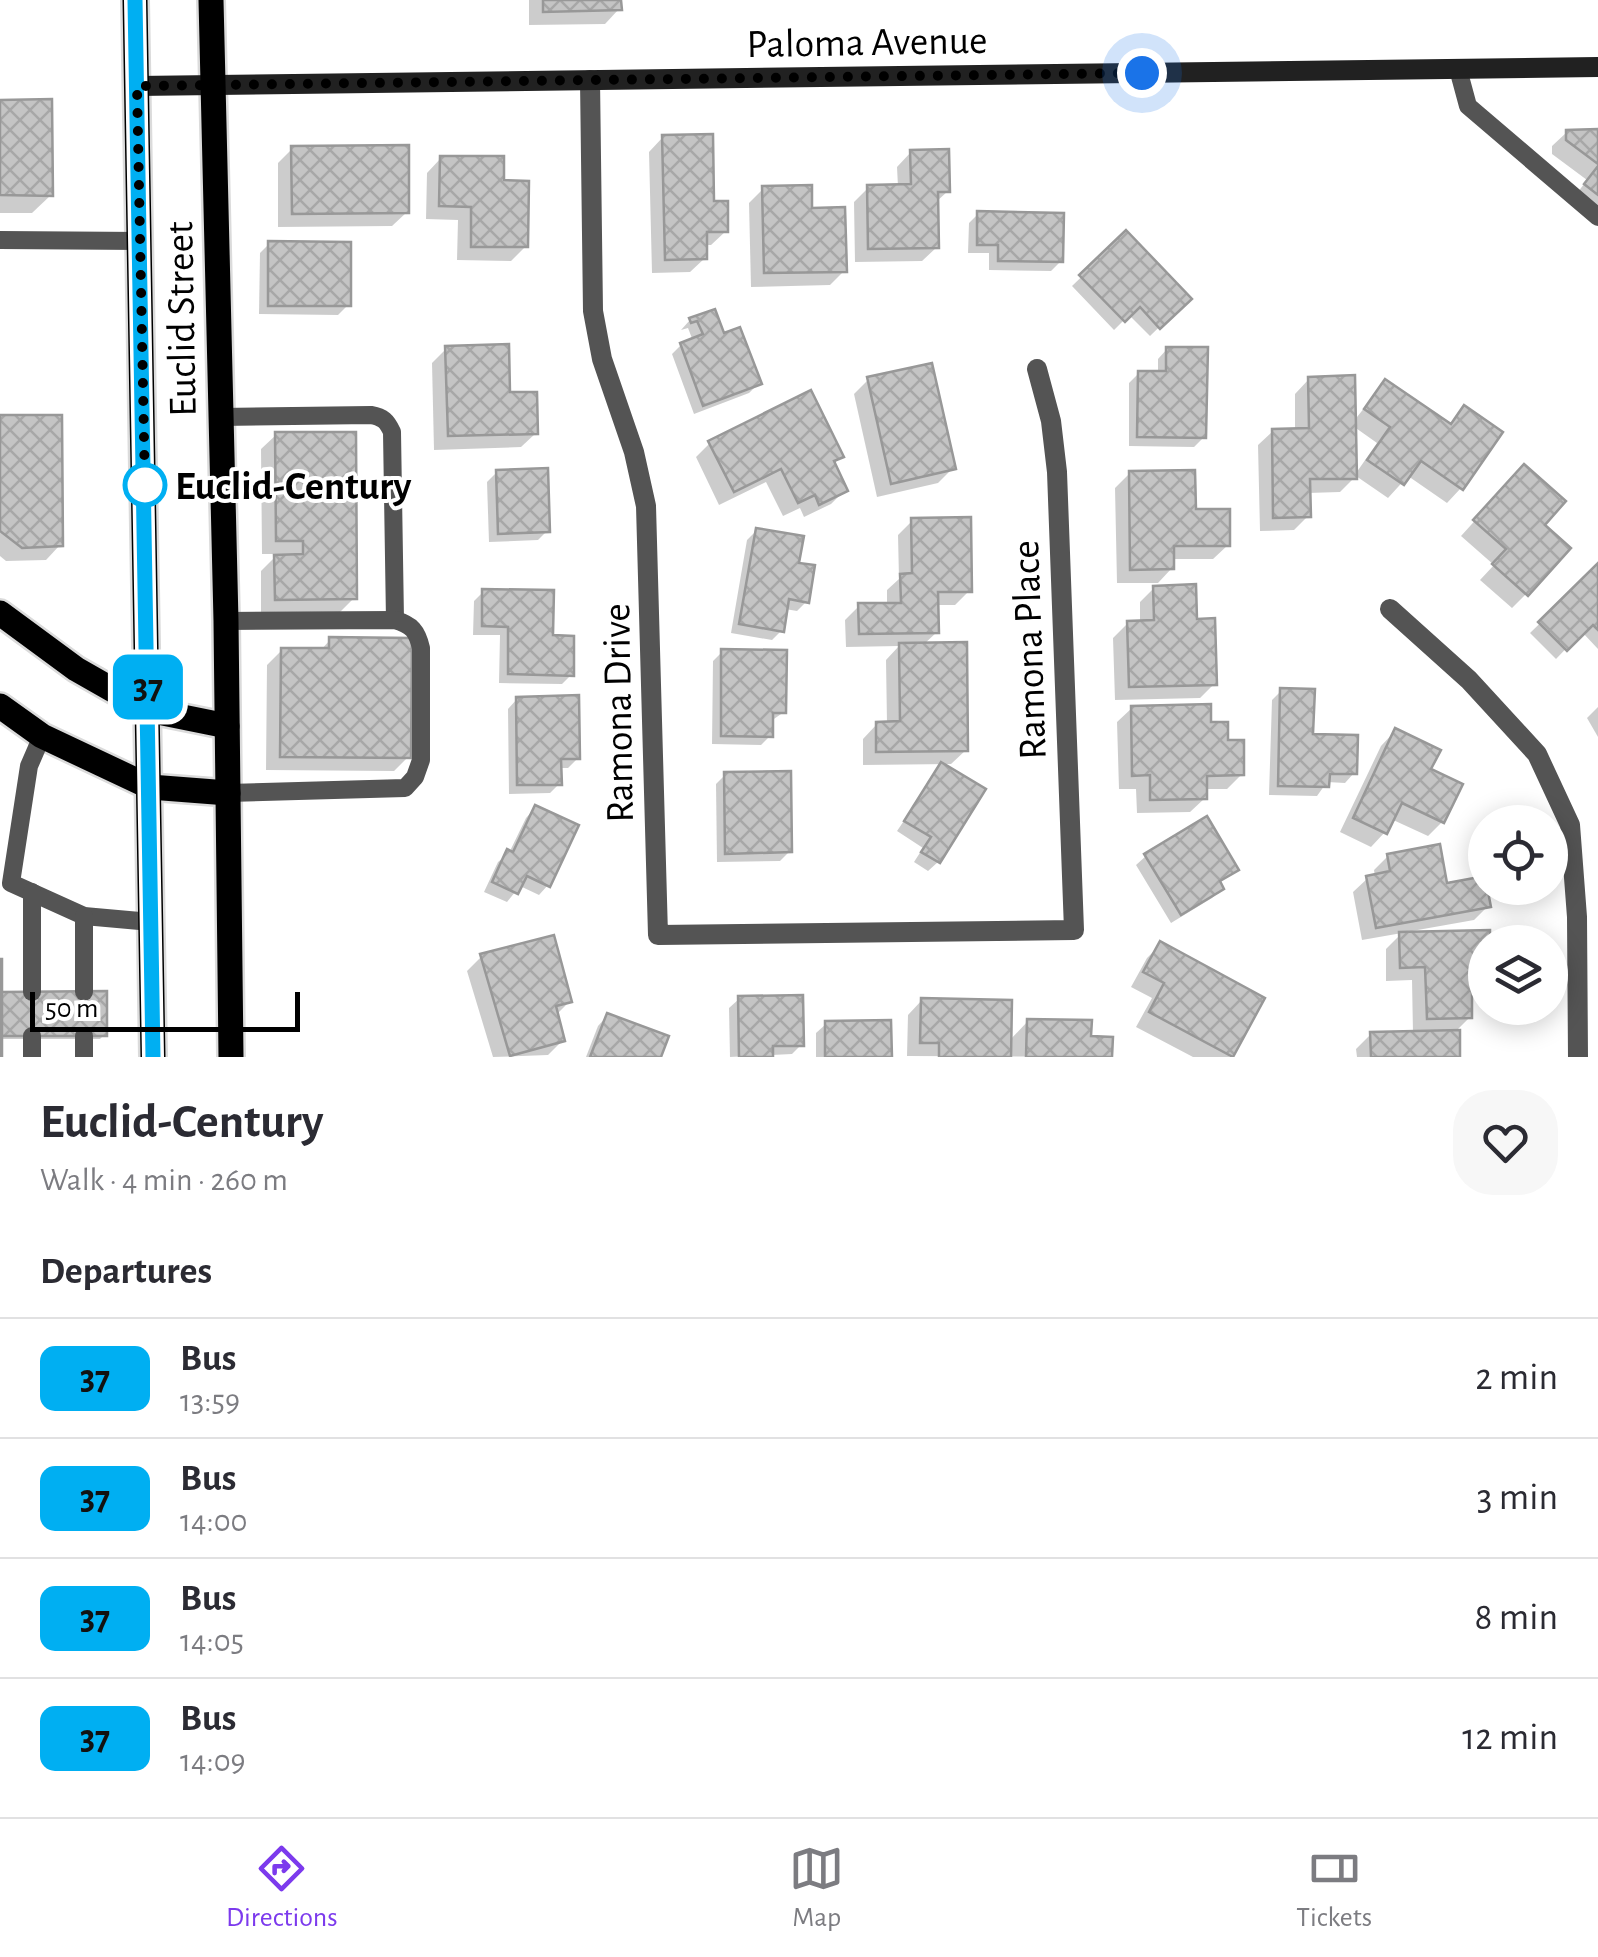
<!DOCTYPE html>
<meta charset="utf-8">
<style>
body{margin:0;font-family:"Alegreya Sans",sans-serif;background:#f7f7f7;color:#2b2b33;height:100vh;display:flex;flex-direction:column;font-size:38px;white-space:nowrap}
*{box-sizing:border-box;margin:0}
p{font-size:32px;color:#7c7c81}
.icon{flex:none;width:55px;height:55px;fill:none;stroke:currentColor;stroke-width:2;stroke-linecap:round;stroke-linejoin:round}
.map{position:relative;height:1057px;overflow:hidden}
.details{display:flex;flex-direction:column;background:#fff;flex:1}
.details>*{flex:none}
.badge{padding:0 20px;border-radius:15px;font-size:35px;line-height:65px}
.tools{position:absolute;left:1468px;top:805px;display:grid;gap:20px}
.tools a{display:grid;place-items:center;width:100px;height:100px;border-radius:50%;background:#fff;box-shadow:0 5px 25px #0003;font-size:50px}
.scale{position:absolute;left:30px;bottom:25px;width:270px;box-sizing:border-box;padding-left:10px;border:5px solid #000;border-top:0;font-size:28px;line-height:35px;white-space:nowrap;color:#000;-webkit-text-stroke:8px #fff;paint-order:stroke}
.you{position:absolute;width:50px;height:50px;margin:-25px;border:8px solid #fff;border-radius:50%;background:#1a73e8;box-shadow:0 0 0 15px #1a73e833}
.map>.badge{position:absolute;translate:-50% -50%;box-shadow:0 0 0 5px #fff}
h2{padding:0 40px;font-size:38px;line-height:90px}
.round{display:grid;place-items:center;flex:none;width:105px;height:105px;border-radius:40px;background:#f7f7f7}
.headline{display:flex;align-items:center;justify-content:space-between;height:170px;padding:0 40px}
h1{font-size:48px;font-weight:600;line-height:75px}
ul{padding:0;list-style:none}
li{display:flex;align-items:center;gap:30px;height:120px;padding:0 40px;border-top:2px solid #e1e1e2}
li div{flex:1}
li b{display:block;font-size:38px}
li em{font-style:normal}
li .badge{min-width:110px;font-weight:700;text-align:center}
.menu{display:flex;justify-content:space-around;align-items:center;height:140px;border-top:2px solid #e1e1e2;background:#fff;font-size:28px;color:#7c7c81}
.menu a{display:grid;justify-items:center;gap:5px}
.menu .current{color:#7c3aed}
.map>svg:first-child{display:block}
.shadow{fill:#0003;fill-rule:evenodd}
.building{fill:url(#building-cross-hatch);stroke:#989898;stroke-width:2.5}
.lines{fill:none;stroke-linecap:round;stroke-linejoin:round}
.primary-casing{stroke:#dbdbdb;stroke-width:30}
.lane{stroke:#545454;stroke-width:18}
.street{stroke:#545454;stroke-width:20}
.secondary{stroke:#212121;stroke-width:20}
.primary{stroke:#000;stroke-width:25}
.line-casing{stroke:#fff;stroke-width:22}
.line{stroke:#00aff2;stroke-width:15}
.walk{stroke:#000;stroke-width:10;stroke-dasharray:0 18}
.stop-dot{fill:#fff;stroke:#00aff2;stroke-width:5}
.labels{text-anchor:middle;stroke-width:8;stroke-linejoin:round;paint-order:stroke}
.street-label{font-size:40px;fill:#000;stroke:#fff}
.stop-label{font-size:40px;font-weight:bold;fill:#000;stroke:#fff;text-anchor:start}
</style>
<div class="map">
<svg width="1598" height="1057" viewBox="0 0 1598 1057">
<defs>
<pattern id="building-cross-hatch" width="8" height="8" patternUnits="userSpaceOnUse" patternTransform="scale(2.5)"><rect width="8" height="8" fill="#c4c4c4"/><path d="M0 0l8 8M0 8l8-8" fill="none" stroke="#a7a7a7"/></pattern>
</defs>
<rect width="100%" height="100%" fill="#fff"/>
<g class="shadow">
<path d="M 529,0 L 619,0 L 619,9 L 605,24 L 529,25 Z"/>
<path d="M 0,102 L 51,195 L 32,213 L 0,213 Z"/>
<path d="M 1567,132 L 1598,132 L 1598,206 L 1572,200 L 1587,180 L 1552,154 L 1552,146 Z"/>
<path d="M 663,137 L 712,204 L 726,231 L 711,245 L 705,245 L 705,258 L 690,272 L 652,273 L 649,152 Z"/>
<path d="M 292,149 L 407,212 L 392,226 L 278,227 L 278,163 Z"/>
<path d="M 911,152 L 948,191 L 936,202 L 937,247 L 922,261 L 855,262 L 854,202 L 868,188 L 898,187 L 897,167 Z"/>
<path d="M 441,158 L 502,183 L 526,246 L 511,261 L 457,260 L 458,220 L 426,219 L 427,173 Z"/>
<path d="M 763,189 L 844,271 L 830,285 L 751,287 L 749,203 Z"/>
<path d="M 978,214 L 1061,261 L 1051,271 L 989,270 L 989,253 L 968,253 L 969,223 Z"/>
<path d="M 1126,234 L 1188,299 L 1150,336 L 1129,315 L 1114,330 L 1072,286 Z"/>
<path d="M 269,244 L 348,305 L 338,315 L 259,314 L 260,253 Z"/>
<path d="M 713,312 L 723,336 L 759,383 L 749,393 L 694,414 L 672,354 L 681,345 L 693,341 L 688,328 L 681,330 L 690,320 Z"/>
<path d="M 446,349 L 507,395 L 536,433 L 521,447 L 434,450 L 432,363 Z"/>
<path d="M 1167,349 L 1204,437 L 1194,447 L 1129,446 L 1129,383 L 1139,373 L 1158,373 L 1158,359 Z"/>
<path d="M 1309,379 L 1353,422 L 1385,382 L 1448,426 L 1464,408 L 1461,488 L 1447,503 L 1408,476 L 1388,498 L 1356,476 L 1340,492 L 1308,493 L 1308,516 L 1294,530 L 1260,531 L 1258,445 L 1273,431 L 1295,431 L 1295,394 ZM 1353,426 L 1377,443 L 1354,476 Z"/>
<path d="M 868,380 L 953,468 L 938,483 L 877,497 L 854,394 Z"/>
<path d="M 0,418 L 60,545 L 46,560 L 6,561 L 0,556 Z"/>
<path d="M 276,435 L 354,598 L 340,612 L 261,613 L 261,571 L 278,554 L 262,554 L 261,449 Z"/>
<path d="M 710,443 L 841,456 L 833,465 L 845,490 L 831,504 L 804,517 L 800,508 L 783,516 L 766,482 L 719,505 L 696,457 Z"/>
<path d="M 497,472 L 547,531 L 538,540 L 489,542 L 487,482 Z"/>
<path d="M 1130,473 L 1193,512 L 1228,545 L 1213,559 L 1172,559 L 1172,568 L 1158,583 L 1117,583 L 1115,488 Z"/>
<path d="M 1510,482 L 1542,525 L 1526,594 L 1512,608 L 1480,580 L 1494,565 L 1461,536 Z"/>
<path d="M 912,521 L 970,590 L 955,605 L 936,605 L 937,632 L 923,645 L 966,750 L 951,764 L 863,765 L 863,739 L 877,724 L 887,724 L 886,660 L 899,646 L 846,647 L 845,620 L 859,606 L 887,606 L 887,590 L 899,579 L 898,535 Z"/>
<path d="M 757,530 L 796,565 L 806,602 L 797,611 L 785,609 L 781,631 L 772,640 L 731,633 L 747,540 Z"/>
<path d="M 1598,567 L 1598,649 L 1582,632 L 1556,659 L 1530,633 Z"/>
<path d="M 1154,588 L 1195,622 L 1214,684 L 1200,698 L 1115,700 L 1113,638 L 1128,623 L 1140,623 L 1140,602 Z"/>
<path d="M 483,592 L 551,638 L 571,675 L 562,684 L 499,683 L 500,635 L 473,635 L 474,601 Z"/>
<path d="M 330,640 L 408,757 L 394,771 L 266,770 L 267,665 L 282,650 L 320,651 Z"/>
<path d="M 722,652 L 784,712 L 771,721 L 770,736 L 761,745 L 712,744 L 713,661 Z"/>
<path d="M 1281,691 L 1311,736 L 1354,773 L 1345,783 L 1327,782 L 1317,796 L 1269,795 L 1272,700 Z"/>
<path d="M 517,699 L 578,758 L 568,768 L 559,768 L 559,784 L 550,793 L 509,794 L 508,709 Z"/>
<path d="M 1598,707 L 1598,737 L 1587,718 Z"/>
<path d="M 1132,708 L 1209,725 L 1242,774 L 1227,789 L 1205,789 L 1205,798 L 1190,812 L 1137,813 L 1136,789 L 1119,789 L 1117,722 Z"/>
<path d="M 1395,731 L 1428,771 L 1442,822 L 1428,836 L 1391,819 L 1385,832 L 1371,847 L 1340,832 L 1381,746 Z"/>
<path d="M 942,765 L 938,862 L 928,871 L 914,862 L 923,848 L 897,831 Z"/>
<path d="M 725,775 L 790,851 L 780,861 L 717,862 L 716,784 Z"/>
<path d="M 535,808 L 548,885 L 539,895 L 520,886 L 507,902 L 484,892 L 498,862 L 509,853 L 526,818 Z"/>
<path d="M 1146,856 L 1236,869 L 1218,884 L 1221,888 L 1212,898 L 1171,923 L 1136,865 Z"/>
<path d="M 1388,856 L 1488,906 L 1474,920 L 1412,931 L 1413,934 L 1488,932 L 1485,979 L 1470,990 L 1470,1017 L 1457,1030 L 1458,1057 L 1357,1057 L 1356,1049 L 1371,1034 L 1413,1033 L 1412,980 L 1386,981 L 1386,949 L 1402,933 L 1362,940 L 1353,892 L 1368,878 L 1375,877 L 1374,870 Z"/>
<path d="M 1161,944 L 1231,1056 L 1229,1057 L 1193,1057 L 1136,1027 L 1152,998 L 1131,987 L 1147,958 Z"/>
<path d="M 481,957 L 570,1001 L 556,1015 L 563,1040 L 548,1055 L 493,1057 L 467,971 Z"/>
<path d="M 0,994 L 104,1035 L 100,1039 L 0,1039 Z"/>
<path d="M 739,999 L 801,1045 L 792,1054 L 730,1057 L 729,1008 Z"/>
<path d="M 922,1000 L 1009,1041 L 1028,1021 L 1089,1039 L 1109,1057 L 907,1056 L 908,1015 Z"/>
<path d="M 607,1016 L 659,1057 L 586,1057 L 598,1026 Z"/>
<path d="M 826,1024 L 890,1057 L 816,1057 L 816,1033 Z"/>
</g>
<g class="building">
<path d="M 543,0 L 621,0 L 622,10 L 543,12 Z"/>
<path d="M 52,99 L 53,196 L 0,195 L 0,100 Z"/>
<path d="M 1598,129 L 1598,164 L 1566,140 L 1566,130 Z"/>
<path d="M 713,134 L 714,201 L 728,201 L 728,232 L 707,232 L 707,259 L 665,260 L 662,135 Z"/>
<path d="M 409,145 L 409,213 L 292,214 L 291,146 Z"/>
<path d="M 949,149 L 950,192 L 938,192 L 939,248 L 868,249 L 867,185 L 911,184 L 910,150 Z"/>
<path d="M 440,156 L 504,156 L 504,180 L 529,181 L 528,247 L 471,247 L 471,207 L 439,206 Z"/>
<path d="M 1598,166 L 1598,195 L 1584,184 Z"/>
<path d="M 812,185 L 812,208 L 845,207 L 847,272 L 764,273 L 762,186 Z"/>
<path d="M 977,211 L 1064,213 L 1063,262 L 998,261 L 998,245 L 977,245 Z"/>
<path d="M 1126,230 L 1192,299 L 1160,329 L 1140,307 L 1125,322 L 1079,275 Z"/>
<path d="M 268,241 L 351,242 L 351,306 L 268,306 Z"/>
<path d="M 715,309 L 724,333 L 740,327 L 762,384 L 703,406 L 680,343 L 703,334 L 697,321 L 691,323 L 689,318 Z"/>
<path d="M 509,344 L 510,392 L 537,392 L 538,434 L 448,436 L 445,346 Z"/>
<path d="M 1166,347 L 1208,347 L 1206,438 L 1137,437 L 1138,371 L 1166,371 Z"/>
<path d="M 932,363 L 956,469 L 891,484 L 867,377 Z"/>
<path d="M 1355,375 L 1357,479 L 1310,479 L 1311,517 L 1273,518 L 1272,429 L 1309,428 L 1308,377 Z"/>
<path d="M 1385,379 L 1451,424 L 1464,405 L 1503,432 L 1463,490 L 1421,461 L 1404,485 L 1367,460 L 1390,427 L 1364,409 Z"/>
<path d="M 811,390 L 844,457 L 834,461 L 848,491 L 819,505 L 815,495 L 798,503 L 781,469 L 734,492 L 708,441 Z"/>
<path d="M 0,415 L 62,415 L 63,546 L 22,548 L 0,531 Z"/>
<path d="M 275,432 L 356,432 L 357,599 L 275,600 L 274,555 L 303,554 L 303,541 L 276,541 Z"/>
<path d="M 1524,464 L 1566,501 L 1545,525 L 1571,548 L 1528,596 L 1492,564 L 1506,549 L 1473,520 Z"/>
<path d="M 548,468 L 550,532 L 498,534 L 496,470 Z"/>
<path d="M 1195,470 L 1196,509 L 1230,509 L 1230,546 L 1174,546 L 1174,569 L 1130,570 L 1129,471 Z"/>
<path d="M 971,517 L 972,592 L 938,592 L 939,633 L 859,634 L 858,603 L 901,603 L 900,574 L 912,573 L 911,518 Z"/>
<path d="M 756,528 L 804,536 L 799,563 L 815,565 L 809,603 L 789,599 L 784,632 L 739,624 Z"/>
<path d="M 1598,563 L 1598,630 L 1593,625 L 1567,651 L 1538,622 Z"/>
<path d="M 1196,584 L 1197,619 L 1215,618 L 1217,685 L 1129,687 L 1127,621 L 1154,620 L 1153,586 Z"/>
<path d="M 482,589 L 554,590 L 553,635 L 574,636 L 574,676 L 508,674 L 508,627 L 482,626 Z"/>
<path d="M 329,637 L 412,638 L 411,758 L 280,757 L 281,648 L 329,648 Z"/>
<path d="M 967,642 L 968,751 L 876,752 L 876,722 L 900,721 L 899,643 Z"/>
<path d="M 721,649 L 787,650 L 786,713 L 773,713 L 773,737 L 721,736 Z"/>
<path d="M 1280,688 L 1315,689 L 1313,734 L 1358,735 L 1357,774 L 1330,774 L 1329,787 L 1278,786 Z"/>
<path d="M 579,695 L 580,759 L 561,759 L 562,785 L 517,785 L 516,697 Z"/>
<path d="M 1211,704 L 1211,722 L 1228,722 L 1228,740 L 1244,740 L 1244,775 L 1207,776 L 1207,799 L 1150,800 L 1150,775 L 1132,776 L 1131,706 Z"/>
<path d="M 1395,728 L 1441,750 L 1431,769 L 1463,784 L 1444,823 L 1402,803 L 1387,834 L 1353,818 Z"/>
<path d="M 941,762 L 986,789 L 940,863 L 921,852 L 931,837 L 904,821 Z"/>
<path d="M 791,771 L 792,852 L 725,854 L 724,772 Z"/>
<path d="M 535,805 L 579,825 L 550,887 L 527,876 L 518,894 L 492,882 L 507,849 L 513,852 Z"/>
<path d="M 1207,816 L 1239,870 L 1220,881 L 1224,889 L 1181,915 L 1144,854 Z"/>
<path d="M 1440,844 L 1447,883 L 1485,876 L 1491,907 L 1376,928 L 1366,876 L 1390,871 L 1387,854 Z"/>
<path d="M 1490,930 L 1490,942 L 1485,942 L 1485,977 L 1472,977 L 1472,1018 L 1427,1019 L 1425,967 L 1400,968 L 1399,932 Z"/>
<path d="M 554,935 L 572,1002 L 556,1006 L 565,1041 L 510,1056 L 480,954 Z"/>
<path d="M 1160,941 L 1265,998 L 1233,1057 L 1149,1012 L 1164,983 L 1143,972 Z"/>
<rect x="0" y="959" width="2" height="98"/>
<path d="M 107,991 L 107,1036 L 2,1036 L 2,992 Z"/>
<path d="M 803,995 L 804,1046 L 773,1046 L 773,1057 L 739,1057 L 738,996 Z"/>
<path d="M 921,998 L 1012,1000 L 1011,1057 L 939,1057 L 939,1043 L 920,1043 Z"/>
<path d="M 607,1013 L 669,1036 L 661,1057 L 590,1057 Z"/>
<path d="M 1027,1019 L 1092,1020 L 1091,1036 L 1113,1037 L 1112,1057 L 1026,1057 Z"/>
<path d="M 891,1020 L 892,1057 L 825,1057 L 825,1021 Z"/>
<path d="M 1460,1030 L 1460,1057 L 1371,1057 L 1370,1032 Z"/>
</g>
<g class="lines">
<defs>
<g id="primary">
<path d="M 135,0 L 153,1057"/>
<path d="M 211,0 L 226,621 L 231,1057"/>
<path d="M 0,613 L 76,669 L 148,710 L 227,726"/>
<path d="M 0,706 L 42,736 L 150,787 L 228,793"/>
</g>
</defs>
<use href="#primary" class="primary-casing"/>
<g class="lane">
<path d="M 1458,69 L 1468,106 L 1598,217"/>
<path d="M 0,240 L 142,241"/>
<path d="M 220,417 L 371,415 C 383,417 387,421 392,432 L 395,620"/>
<path d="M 226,621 L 395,620 C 412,625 417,631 421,648 L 421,760 L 415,777 L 405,788 L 228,793"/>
<path d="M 42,736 L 29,766 L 11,883 L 84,916 L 151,922"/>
<path d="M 32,892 L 32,992"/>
<path d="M 84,916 L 84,992"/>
<path d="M 32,1036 L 32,1057"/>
<path d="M 84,1036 L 84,1057"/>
</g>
<g class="street">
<path d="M 590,80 L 593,311 L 602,359 L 634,452 L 646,506 L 658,935 L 1074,930 L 1057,472 L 1051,421 L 1037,369"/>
<path d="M 1390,609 L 1469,680 L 1537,754 L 1570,825 L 1577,917 L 1578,1057"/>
</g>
<path class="secondary" d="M 137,86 L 1598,67"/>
<use href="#primary" class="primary"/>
</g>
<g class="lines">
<defs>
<path id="line" d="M 135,0 L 153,1057"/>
</defs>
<use href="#line" class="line-casing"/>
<use href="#line" class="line"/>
<path class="walk" d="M 145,485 L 145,488 L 137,86 L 1142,73"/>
</g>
<circle class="stop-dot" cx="145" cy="485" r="20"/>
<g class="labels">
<g class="street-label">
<text transform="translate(867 41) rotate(-1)" y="14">Paloma Avenue</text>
<text transform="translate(180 319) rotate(-91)" y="14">Euclid Street</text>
<text transform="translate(1028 650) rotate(-92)" y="14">Ramona Place</text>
<text transform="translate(617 713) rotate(-91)" y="14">Ramona Drive</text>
</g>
<g class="stop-label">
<text x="175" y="499">Euclid-Century</text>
</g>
</g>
</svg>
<div class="tools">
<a><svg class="icon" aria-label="locate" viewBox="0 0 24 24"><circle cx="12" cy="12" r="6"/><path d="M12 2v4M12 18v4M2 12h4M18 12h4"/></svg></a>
<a><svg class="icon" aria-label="layers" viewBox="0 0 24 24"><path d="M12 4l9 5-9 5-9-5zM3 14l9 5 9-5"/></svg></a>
</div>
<div class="scale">50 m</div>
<div class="you" style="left:1142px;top:73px"></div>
<b class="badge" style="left:148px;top:687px;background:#00aff2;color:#111">37</b>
</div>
<section class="details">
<div class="headline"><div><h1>Euclid-Century</h1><p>Walk · 4 min · 260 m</p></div><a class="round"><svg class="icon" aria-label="heart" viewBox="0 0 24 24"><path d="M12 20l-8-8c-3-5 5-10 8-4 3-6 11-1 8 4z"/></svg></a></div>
<h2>Departures</h2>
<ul>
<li><span class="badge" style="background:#00aff2;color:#111">37</span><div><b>Bus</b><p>13:59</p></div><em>2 min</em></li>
<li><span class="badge" style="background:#00aff2;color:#111">37</span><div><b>Bus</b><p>14:00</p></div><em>3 min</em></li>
<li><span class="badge" style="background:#00aff2;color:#111">37</span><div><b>Bus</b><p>14:05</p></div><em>8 min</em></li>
<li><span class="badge" style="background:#00aff2;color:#111">37</span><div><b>Bus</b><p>14:09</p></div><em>12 min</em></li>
</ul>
</section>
<nav class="menu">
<a class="current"><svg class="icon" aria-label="directions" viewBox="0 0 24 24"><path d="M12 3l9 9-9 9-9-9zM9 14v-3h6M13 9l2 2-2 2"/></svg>Directions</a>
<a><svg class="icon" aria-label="map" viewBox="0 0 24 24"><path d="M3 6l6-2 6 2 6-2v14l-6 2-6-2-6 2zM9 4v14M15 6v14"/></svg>Map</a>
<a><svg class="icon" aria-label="tickets" viewBox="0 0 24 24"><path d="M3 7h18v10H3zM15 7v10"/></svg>Tickets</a>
</nav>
